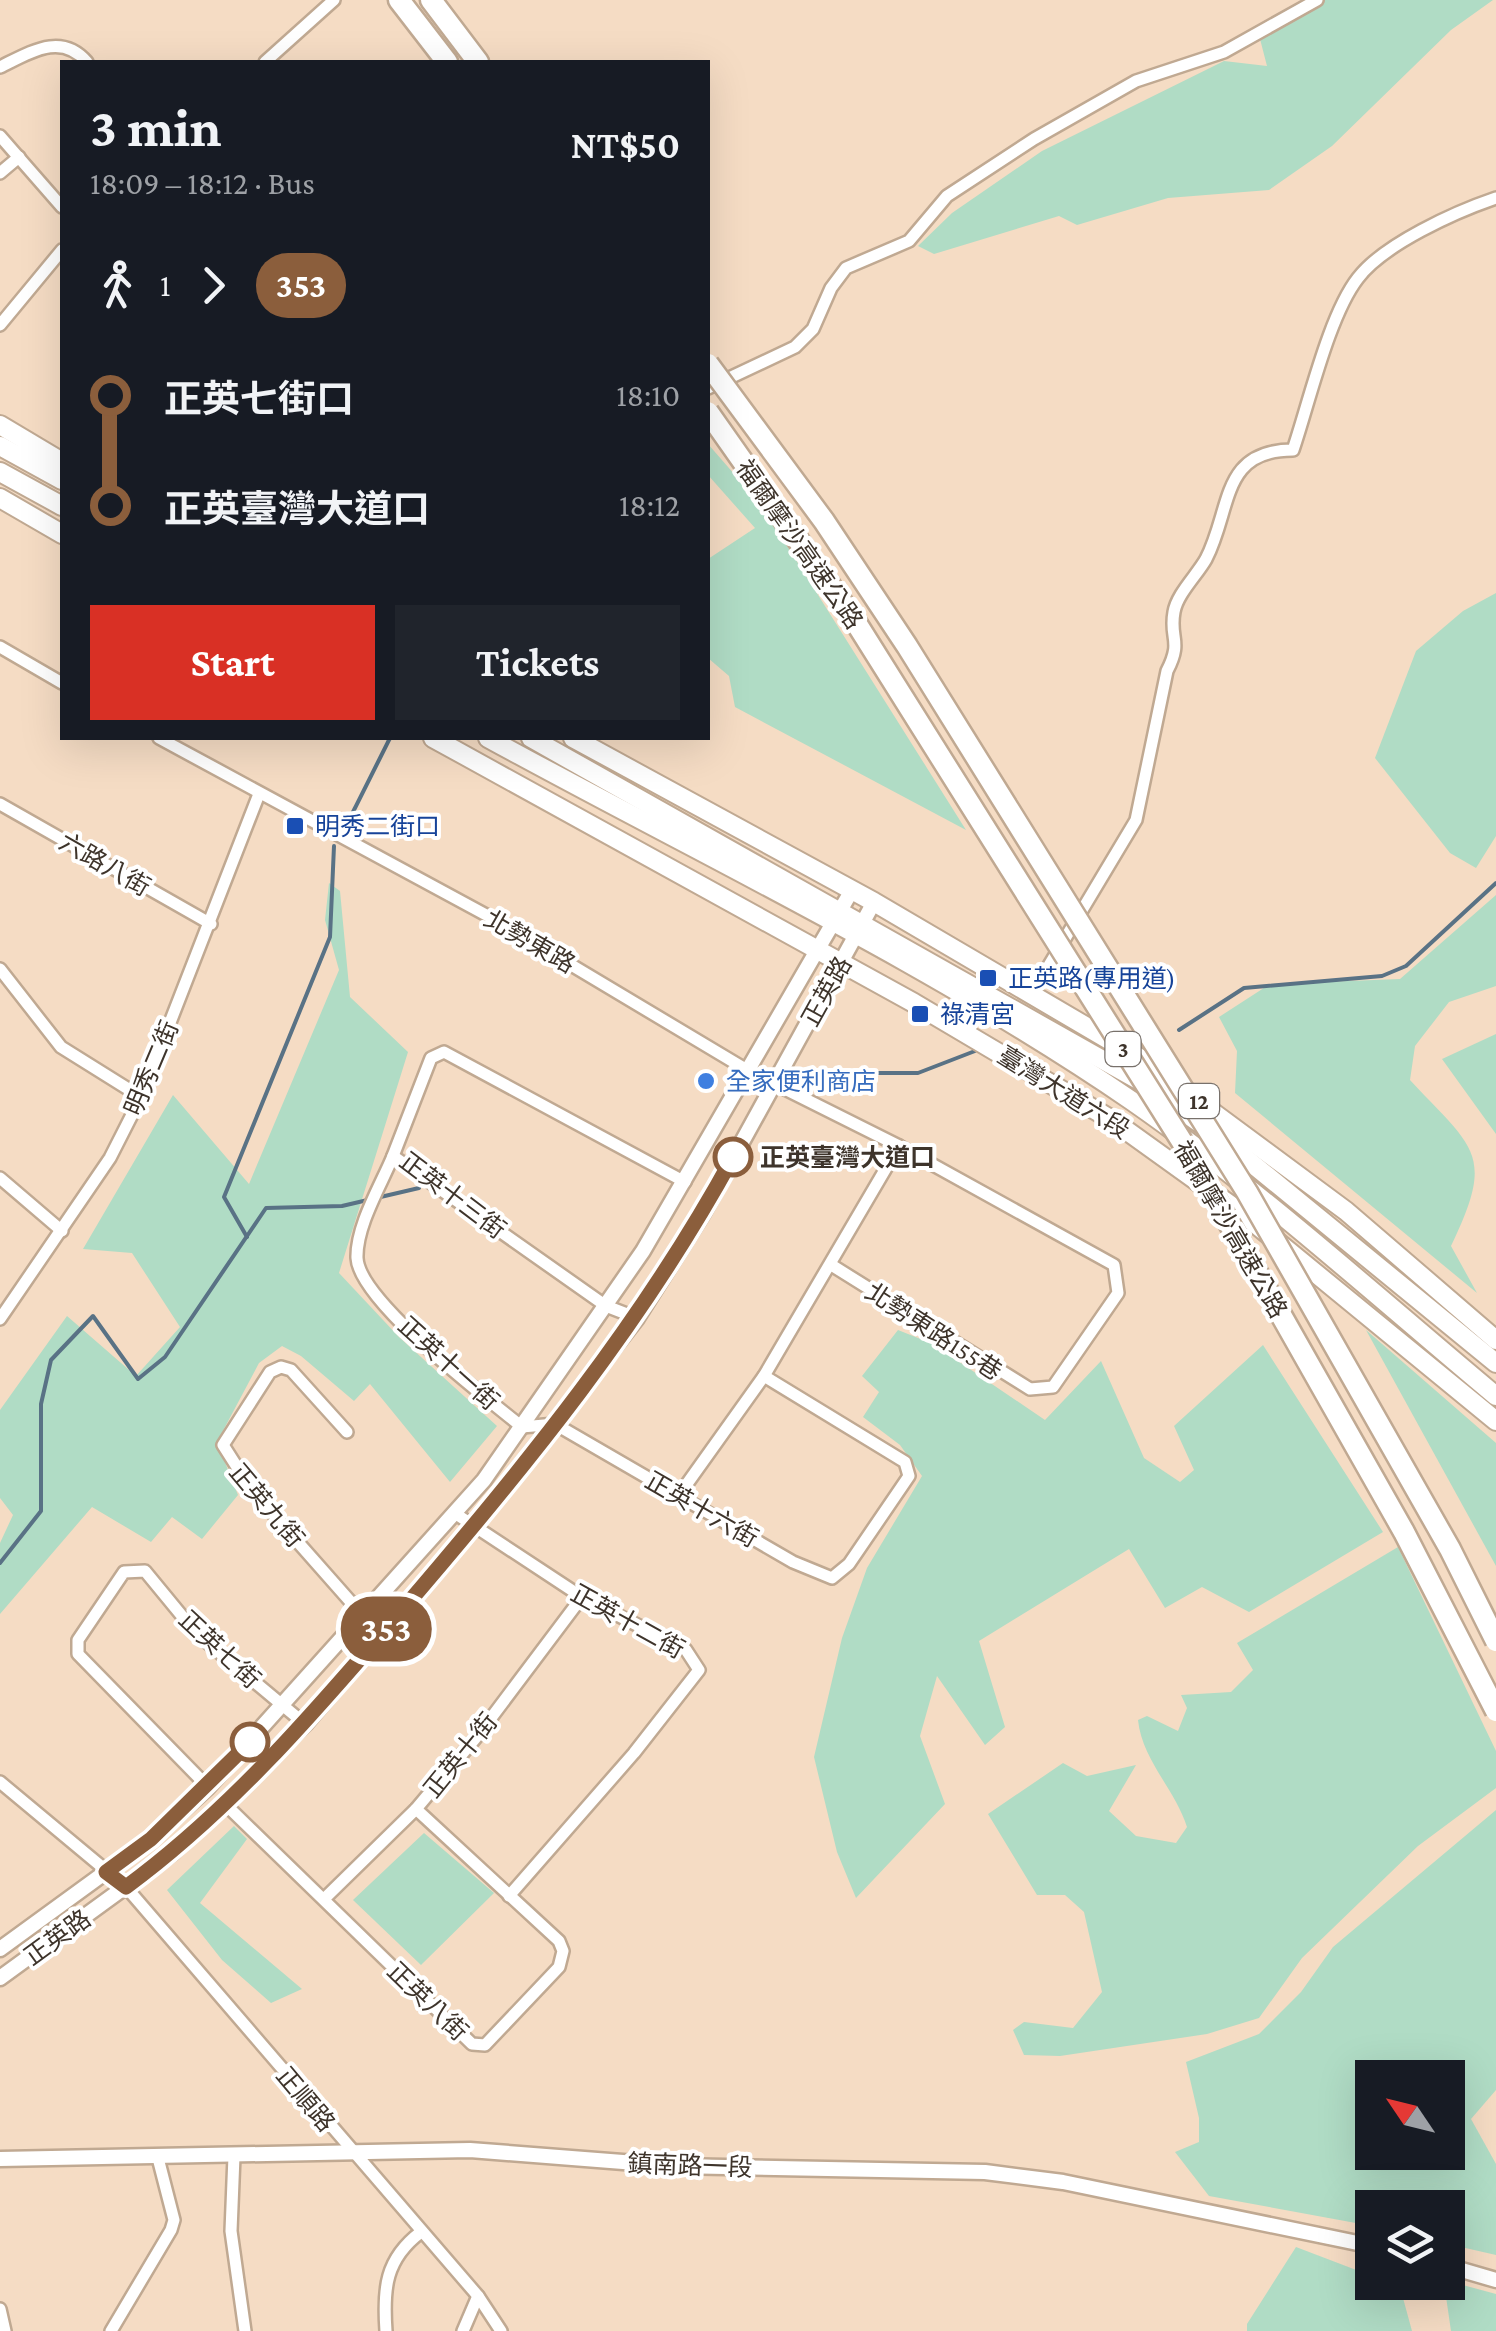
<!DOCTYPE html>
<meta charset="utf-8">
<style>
body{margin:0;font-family:"Crimson Pro","Noto Sans TC",serif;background:#20242c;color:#f1f3f6;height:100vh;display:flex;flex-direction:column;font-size:38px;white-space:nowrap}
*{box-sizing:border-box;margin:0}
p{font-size:32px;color:#9ea1a6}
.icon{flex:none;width:55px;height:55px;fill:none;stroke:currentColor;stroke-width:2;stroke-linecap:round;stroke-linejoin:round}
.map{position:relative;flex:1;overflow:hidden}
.side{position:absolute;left:60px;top:60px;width:650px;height:680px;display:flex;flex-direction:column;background:#171b24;border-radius:0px;box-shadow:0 10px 40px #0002}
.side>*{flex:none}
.badge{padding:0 20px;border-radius:32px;font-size:35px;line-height:65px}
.needle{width:65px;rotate:305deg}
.tools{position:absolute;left:1355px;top:2060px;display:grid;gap:20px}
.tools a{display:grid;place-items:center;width:110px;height:110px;border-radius:0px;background:#171b24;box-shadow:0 10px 40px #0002;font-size:50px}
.map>.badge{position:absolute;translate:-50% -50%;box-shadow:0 0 0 5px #fff}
.legs{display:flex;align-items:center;gap:15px;height:110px;padding:0 30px;font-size:32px}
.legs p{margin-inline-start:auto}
.overview{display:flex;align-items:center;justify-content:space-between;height:170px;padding:0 30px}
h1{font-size:55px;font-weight:700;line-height:75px}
.action{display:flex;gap:20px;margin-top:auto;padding:20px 30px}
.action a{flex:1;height:115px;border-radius:0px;background:#d93025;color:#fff;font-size:40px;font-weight:700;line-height:115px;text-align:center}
.action a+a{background:#20242c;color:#f1f3f6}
ul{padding:0 30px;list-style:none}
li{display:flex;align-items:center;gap:35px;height:110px;font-size:38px}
li i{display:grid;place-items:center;width:15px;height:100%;margin:0 12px;background:currentColor}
li i::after{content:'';width:25px;height:25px;margin:-12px;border:8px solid;border-radius:50%;background:#171b24}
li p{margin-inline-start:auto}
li:first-child i{background:linear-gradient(#0000 50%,currentColor 0)}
li:last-child i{background:linear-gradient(currentColor 50%,#0000 0)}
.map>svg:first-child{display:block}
.green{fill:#b0dcc5;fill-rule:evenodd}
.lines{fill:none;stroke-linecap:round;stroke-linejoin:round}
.stream{stroke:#597285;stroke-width:4}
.minor-casing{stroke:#c0a992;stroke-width:16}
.tertiary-casing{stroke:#c0a992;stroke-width:19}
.primary-casing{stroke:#c0a992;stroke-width:22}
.motorway-casing{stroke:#c0a992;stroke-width:25}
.minor{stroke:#fff;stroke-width:11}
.tertiary{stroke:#fff;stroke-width:14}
.primary{stroke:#fff;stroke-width:18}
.motorway{stroke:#fff;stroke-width:20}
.motorway-bridge-casing{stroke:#c0a992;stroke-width:25;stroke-linecap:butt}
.motorway-bridge{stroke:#fff;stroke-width:20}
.line-1-casing{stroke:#fff;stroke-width:22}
.line-1{stroke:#8b5e3c;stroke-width:15}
.transit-dot{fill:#1a4fb4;stroke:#fff;stroke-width:4}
.shop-dot{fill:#3f7fe0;stroke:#fff;stroke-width:4}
.stop-1-dot{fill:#fff;stroke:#8b5e3c;stroke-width:5}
.labels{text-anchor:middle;stroke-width:8;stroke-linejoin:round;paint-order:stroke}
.shield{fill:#fff;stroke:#78716b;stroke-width:2.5}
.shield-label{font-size:22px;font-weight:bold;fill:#3e342b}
.street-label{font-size:25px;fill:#3e342b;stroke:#fff}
.transit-label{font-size:25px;fill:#164399;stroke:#fff;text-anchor:start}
.shop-label{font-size:25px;fill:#366cbe;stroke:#fff;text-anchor:start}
.stop-label{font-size:25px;font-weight:bold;fill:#3e342b;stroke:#fff;text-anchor:start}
</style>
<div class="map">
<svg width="1496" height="2331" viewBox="0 0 1496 2331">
<rect width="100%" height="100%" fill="#f5dcc4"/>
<g class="green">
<path d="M 1322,0 L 1493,0 L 1451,30 L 1332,146 L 1269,190 L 1168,198 L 1077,225 L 1059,216 L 934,254 L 918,246 L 952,213 L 1042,151 L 1224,61 L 1267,66 L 1260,39 Z"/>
<path d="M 708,444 L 762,506 L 966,830 L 735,707 L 729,676 L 708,658 L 708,559 L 755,528 L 708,475 Z"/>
<path d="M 1496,593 L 1496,836 L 1476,868 L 1450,853 L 1375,758 L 1416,651 L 1463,611 Z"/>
<path d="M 329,883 L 340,891 L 350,997 L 408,1052 L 339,1273 L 399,1337 L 497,1426 L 450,1482 L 370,1384 L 354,1401 L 301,1356 L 282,1346 L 259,1363 L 217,1442 L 238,1495 L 202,1539 L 172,1517 L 151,1542 L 92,1507 L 0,1614 L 0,1543 L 13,1515 L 0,1498 L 0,1410 L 67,1316 L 136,1376 L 180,1327 L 132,1253 L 83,1249 L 173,1095 L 249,1184 L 339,970 L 325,920 Z"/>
<path d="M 1496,895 L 1496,986 L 1449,1002 L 1415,1046 L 1410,1080 C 1474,1149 1496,1153 1451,1246 L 1477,1293 L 1235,1093 L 1237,1051 L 1219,1017 L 1270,984 L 1400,979 Z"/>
<path d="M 1496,1034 L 1496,1134 L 1442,1059 Z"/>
<path d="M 898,1330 L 933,1344 L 1045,1420 L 1101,1361 L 1144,1458 L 1180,1482 L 1194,1470 L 1174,1426 L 1263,1345 L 1383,1532 L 1249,1612 L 1202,1587 L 1165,1608 L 1129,1549 L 979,1641 L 1005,1727 L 985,1745 L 937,1676 L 920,1736 L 945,1804 L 856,1898 L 837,1852 L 814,1757 L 842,1638 L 867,1568 L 922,1476 L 900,1445 L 863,1417 L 879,1392 L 862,1376 Z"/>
<path d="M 1366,1330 L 1496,1443 L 1496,1566 Z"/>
<path d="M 1398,1547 L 1496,1751 L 1496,1788 L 1418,1846 L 1302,1958 L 1259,2018 L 1207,2034 L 1060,2056 L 1024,2055 L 1013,2030 L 1024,2022 L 1073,2028 L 1102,1992 L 1084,1912 L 1065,1895 L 1037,1895 L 988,1814 L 1063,1763 L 1087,1776 L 1136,1765 L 1109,1811 L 1136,1836 L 1176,1843 L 1187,1827 C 1175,1789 1142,1760 1138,1720 L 1147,1716 L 1178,1731 L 1187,1708 L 1181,1695 L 1231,1692 L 1253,1670 L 1237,1643 Z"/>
<path d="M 1496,1810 L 1496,2090 L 1471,2119 L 1496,2164 L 1496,2255 L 1448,2244 L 1448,2208 L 1372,2208 L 1372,2226 L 1209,2196 L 1175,2152 L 1199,2142 L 1199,2118 L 1186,2062 L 1259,2034 L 1301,1992 L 1333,1947 ZM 1372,2078 L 1448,2078 L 1448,2152 L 1372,2152 Z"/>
<path d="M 234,1826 L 247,1839 L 200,1903 L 302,1989 L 271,2003 L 222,1960 L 167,1890 Z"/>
<path d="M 424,1833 L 494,1893 L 421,1965 L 353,1900 Z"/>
<path d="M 1296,2247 L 1372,2276 L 1372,2282 L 1400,2287 L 1412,2331 L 1247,2331 L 1247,2324 Z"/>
<path d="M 1448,2281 L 1496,2294 L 1496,2331 L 1451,2331 L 1444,2283 Z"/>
</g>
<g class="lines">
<g class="stream">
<path d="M 345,828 L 390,738"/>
<path d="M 1179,1030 L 1244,988 L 1382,976 L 1406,966 L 1496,883"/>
<path d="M 823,1073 L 918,1073 L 975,1051"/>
<path d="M 247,1237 L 224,1197 L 330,937 L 334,846"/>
<path d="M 0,1563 L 41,1511 L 41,1404 L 51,1360 L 93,1316 L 138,1379 L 165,1357 L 266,1208 L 342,1206 L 419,1188"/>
</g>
<defs>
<g id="minor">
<path d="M 265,62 L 334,0"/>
<path d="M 0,67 C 31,52 61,32 87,62"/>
<path d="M 0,136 L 62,207"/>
<path d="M 0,173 L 19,157"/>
<path d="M 0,325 L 62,250"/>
<path d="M 708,388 L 795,347 L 813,329 L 831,288 L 846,268 L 909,241 L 947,196 L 1034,139 L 1136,81 L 1224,52 L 1317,0"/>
<path d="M 0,647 L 62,683"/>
<path d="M 159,738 L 501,923 L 747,1070 L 899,1146 L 1114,1265 L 1118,1293 L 1053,1387 L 1030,1389 L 833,1266"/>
<path d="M 0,804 L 211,924"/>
<path d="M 0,969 L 61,1047 L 141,1097"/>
<path d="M 1033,992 L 1136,820 L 1167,671 C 1183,640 1169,639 1174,612 C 1177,594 1197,575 1206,559 C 1232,509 1220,450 1293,450 C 1309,403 1329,315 1358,278 C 1384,244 1455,212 1496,198"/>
<path d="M 393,1156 C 381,1185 356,1226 357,1258 C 359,1301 487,1398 522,1427 L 555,1424 L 793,1562 L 832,1578 L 849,1564 L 909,1476 L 905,1462 L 764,1376"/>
<path d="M 0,1178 L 62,1231"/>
<path d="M 637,1318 L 606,1306 L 393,1156 L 431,1058 L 444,1052 L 685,1182"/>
<path d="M 0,1319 L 110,1158 L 141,1097 L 259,794"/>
<path d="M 347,1432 L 291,1370 L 281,1367 L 270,1372 L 223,1445 L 251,1489 L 364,1617"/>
<path d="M 679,1495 L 764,1376 L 899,1146"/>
<path d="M 456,1514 L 582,1597 L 686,1650 L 699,1670 L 634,1753 L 509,1896"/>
<path d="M 0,1782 L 126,1887 L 478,2296 L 501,2331"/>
<path d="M 208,1787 L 78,1654 L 78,1640 L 124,1572 L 145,1571 L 196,1633 L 305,1724"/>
<path d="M 224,1803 L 472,2044 L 485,2045 L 559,1967 L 563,1951 L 559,1941 L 416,1809"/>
<path d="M 324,1899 L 416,1809 L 479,1734 L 582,1597"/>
<path d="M 234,2156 L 231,2231 L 245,2331"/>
<path d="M 0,2309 L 5,2331"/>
<path d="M 111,2331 L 171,2230 L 174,2220 L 158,2158"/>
<path d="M 386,2331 C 383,2289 385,2259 421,2232"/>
<path d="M 463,2331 L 478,2296"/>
</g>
<g id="tertiary">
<path d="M 0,1949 L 151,1839 L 208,1787 L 484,1480 L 643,1251 L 852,890"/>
<path d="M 0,1978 L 173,1852 L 305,1724 L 459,1544 L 637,1318 L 703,1213 L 874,902"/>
<path d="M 0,2159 L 470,2150 L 674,2166 L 985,2172 L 1063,2182 L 1372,2246"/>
<path d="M 1448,2266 L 1496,2280"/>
</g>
<g id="primary">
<path d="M 0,425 L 62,462"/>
<path d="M 0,446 L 62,480"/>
<path d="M 0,472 L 62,506"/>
<path d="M 0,498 L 62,534"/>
<path d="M 433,738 L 914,1003 L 1112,1120 L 1247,1217 L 1496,1421"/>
<path d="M 488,738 C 703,856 929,962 1132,1101 C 1260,1190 1376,1296 1496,1396"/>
<path d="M 531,738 L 1140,1081 L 1222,1139 L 1496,1363"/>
<path d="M 573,738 L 874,902 L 1138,1057 L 1346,1211 L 1496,1340"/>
</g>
<g id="motorway">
<path d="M 399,0 L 447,62"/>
<path d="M 431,0 L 478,62"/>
</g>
</defs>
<use href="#minor" class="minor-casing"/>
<use href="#tertiary" class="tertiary-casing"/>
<use href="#primary" class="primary-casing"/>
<use href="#motorway" class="motorway-casing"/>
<use href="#minor" class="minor"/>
<use href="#tertiary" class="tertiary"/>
<use href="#primary" class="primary"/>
<use href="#motorway" class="motorway"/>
<defs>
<g id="motorway-bridge">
<path d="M 708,364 L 824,521 L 907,646 L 1247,1192 L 1450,1549 L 1496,1641"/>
<path d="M 708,412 L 855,621 L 1191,1156 L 1404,1532 L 1496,1711"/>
</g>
</defs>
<use href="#motorway-bridge" class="motorway-bridge-casing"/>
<use href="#motorway-bridge" class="motorway-bridge"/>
</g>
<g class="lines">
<defs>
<path id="line-1" d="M 250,1742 L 151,1839 L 106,1872 L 126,1887 C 232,1809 318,1708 403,1609 C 525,1467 643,1322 733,1157"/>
</defs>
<use href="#line-1" class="line-1-casing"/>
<use href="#line-1" class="line-1"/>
</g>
<g class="transit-dot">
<rect x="285" y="816" width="20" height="20" rx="5"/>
<rect x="978" y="968" width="20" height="20" rx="5"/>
<rect x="910" y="1004" width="20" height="20" rx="5"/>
</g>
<circle class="shop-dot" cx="706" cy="1081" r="10"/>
<g class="stop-1-dot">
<circle cx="733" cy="1157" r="18"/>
<circle cx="250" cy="1742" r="18"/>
</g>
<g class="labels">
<g class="shield">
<rect x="1105.5" y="1032" width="35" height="34" rx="8"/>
<rect x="1179" y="1084" width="40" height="34" rx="8"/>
</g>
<g class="shield-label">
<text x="1123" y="1057">3</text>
<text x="1199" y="1109">12</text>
</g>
<g class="street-label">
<text transform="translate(800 544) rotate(55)" y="9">福爾摩沙高速公路</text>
<text transform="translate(105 864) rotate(30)" y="9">六路八街</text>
<text transform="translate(530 941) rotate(30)" y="9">北勢東路</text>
<text transform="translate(826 991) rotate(-61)" y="9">正英路</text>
<text transform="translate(151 1068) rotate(-67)" y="9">明秀二街</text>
<text transform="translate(1064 1092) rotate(32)" y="9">臺灣大道六段</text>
<text transform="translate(453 1195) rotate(37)" y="9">正英十三街</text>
<text transform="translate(1231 1229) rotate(60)" y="9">福爾摩沙高速公路</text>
<text transform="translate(934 1331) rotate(33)" y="9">北勢東路155巷</text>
<text transform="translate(449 1363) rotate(42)" y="9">正英十一街</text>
<text transform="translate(267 1505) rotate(50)" y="9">正英九街</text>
<text transform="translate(702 1509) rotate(30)" y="9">正英十六街</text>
<text transform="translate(628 1621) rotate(29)" y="9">正英十二街</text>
<text transform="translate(220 1649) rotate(43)" y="9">正英七街</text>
<text transform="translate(460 1755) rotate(-51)" y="9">正英十街</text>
<text transform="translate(57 1937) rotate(-36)" y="9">正英路</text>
<text transform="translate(428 2001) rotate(44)" y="9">正英八街</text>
<text transform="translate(306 2099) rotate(50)" y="9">正順路</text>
<text transform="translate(690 2165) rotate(2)" y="9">鎮南路一段</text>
</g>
<g class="transit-label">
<text x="315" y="835">明秀二街口</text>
<text x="1008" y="987">正英路(專用道)</text>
<text x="940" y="1023">祿清宮</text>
</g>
<g class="shop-label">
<text x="726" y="1090">全家便利商店</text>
</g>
<g class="stop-label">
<text x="760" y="1166">正英臺灣大道口</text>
</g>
</g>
</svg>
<div class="tools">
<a><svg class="needle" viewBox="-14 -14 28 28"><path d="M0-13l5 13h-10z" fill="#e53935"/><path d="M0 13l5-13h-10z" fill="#9ea1a6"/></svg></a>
<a><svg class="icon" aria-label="layers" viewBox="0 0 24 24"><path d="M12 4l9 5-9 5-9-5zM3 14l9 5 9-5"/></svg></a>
</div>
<b class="badge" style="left:386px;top:1629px;background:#8b5e3c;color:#fff">353</b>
<section class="side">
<div class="overview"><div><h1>3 min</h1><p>18:09 – 18:12 · Bus</p></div><b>NT$50</b></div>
<div class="legs"><svg class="icon" aria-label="walk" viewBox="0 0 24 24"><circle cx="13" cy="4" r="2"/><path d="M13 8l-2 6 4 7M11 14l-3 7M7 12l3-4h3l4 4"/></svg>1<svg class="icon" aria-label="forward" viewBox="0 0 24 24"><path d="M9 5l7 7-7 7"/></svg><b class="badge" style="background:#8b5e3c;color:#fff">353</b></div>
<ul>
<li><i style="color:#8b5e3c"></i><b>正英七街口</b><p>18:10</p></li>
<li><i style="color:#8b5e3c"></i><b>正英臺灣大道口</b><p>18:12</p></li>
</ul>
<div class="action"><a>Start</a><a>Tickets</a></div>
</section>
</div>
